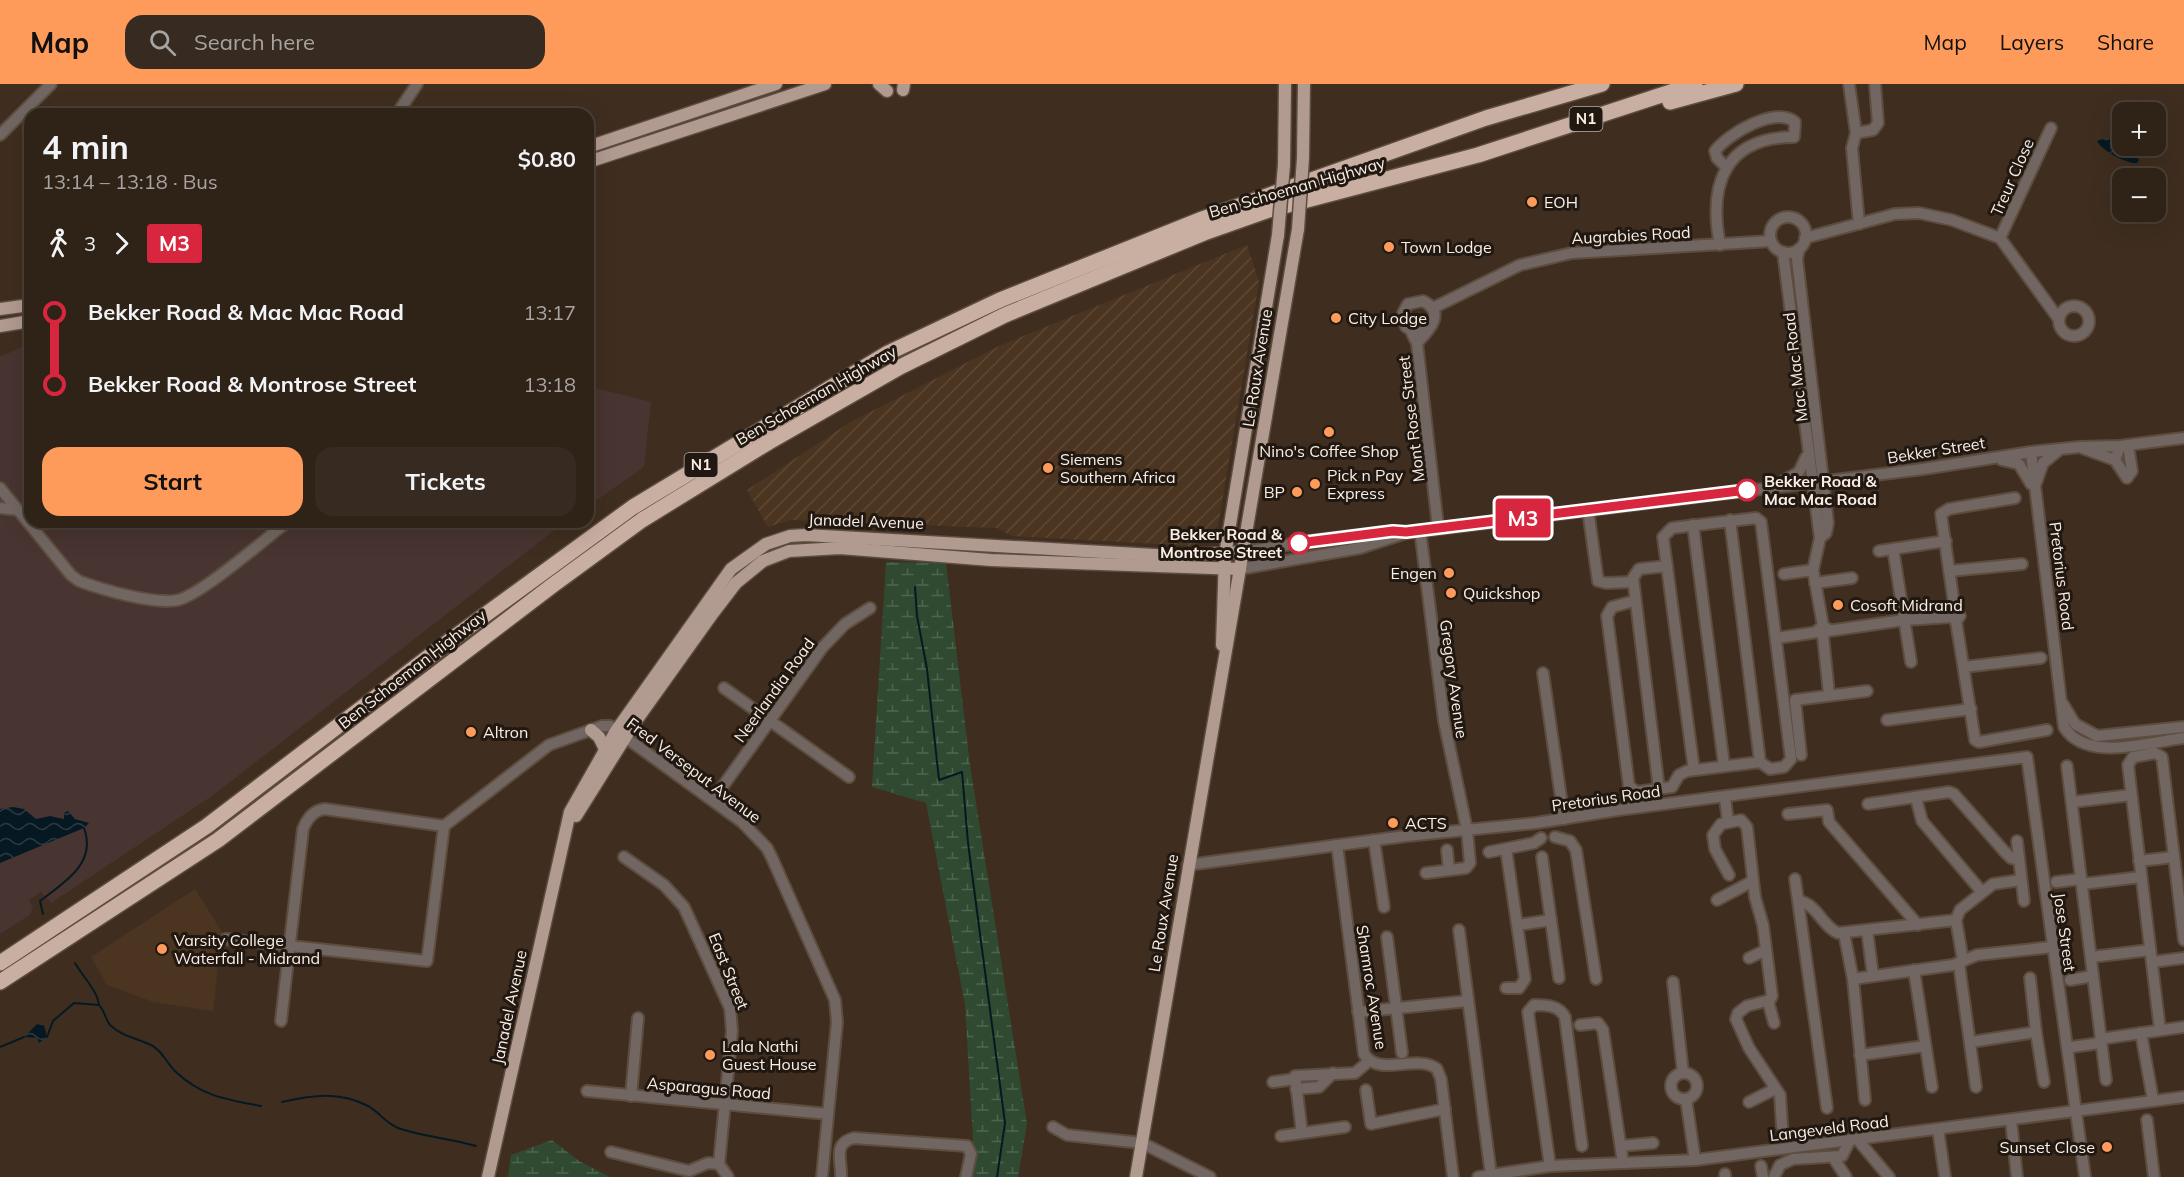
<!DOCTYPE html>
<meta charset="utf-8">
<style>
body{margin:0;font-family:Mulish,sans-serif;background:#372a20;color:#f1f3f6;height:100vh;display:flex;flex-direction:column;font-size:22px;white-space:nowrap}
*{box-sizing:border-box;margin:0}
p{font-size:20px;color:#a7a4a1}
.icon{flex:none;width:33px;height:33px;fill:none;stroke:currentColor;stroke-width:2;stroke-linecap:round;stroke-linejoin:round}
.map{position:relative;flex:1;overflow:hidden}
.panel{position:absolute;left:24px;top:24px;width:570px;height:420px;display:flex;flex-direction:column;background:#2f2217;border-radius:18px;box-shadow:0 6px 24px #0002,0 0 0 2px #4a3f36}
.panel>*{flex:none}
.badge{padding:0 12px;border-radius:4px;font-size:21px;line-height:39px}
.buttons{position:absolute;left:2112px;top:18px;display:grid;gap:12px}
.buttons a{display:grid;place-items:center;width:54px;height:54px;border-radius:12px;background:#2f2217;box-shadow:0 6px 24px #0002,0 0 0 2px #4a3f36;font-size:30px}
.map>.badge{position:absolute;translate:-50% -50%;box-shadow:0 0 0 3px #fff}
.legs{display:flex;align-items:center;gap:9px;height:66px;padding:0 18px;font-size:20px}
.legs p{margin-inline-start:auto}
.head{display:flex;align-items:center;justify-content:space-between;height:102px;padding:0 18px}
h1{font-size:33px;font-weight:700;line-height:45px}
.primary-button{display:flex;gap:12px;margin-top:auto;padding:12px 18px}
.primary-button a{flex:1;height:69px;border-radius:18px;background:#ff9b5a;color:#111;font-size:24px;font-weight:700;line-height:69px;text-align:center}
.primary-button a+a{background:#372a20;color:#f1f3f6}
ul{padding:0 18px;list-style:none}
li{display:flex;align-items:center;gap:21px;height:72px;font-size:22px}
li i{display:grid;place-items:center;width:9px;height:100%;margin:0 8px;background:currentColor}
li i::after{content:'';width:15px;height:15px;margin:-8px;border:4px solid;border-radius:50%;background:#2f2217}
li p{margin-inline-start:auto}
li:first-child i{background:linear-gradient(#0000 50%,currentColor 0)}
li:last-child i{background:linear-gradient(currentColor 50%,#0000 0)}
header{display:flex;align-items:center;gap:36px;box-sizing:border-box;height:84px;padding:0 30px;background:#ff9b5a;color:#111}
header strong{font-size:28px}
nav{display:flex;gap:33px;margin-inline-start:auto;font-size:21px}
.search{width:420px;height:54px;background:#372a20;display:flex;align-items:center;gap:15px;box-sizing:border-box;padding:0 21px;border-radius:18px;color:#a7a4a1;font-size:22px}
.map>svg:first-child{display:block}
.commercial{fill:#483431}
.industrial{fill:url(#industrial-furrows)}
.built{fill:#4b3420}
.wetland{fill:url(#wetland-marsh)}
.water{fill:url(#water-waves)}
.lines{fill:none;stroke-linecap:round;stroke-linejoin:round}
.stream{stroke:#061923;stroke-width:2}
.minor-casing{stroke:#5d4d3f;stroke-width:14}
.major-casing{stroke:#5d4d3f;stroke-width:15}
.highway-casing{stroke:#5d4d3f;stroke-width:18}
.minor{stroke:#726662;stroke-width:10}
.major{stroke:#b19a90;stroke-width:12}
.highway{stroke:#c9aea2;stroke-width:15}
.major-bridge-casing{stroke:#5d4d3f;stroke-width:15;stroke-linecap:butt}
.major-bridge{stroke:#b19a90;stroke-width:12}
.line-1-casing{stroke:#fff;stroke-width:14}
.line-1{stroke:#d7263d;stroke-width:9}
.poi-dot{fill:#ff9b5a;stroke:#201811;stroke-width:2}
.stop-1-dot{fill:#fff;stroke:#d7263d;stroke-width:3}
.labels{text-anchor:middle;stroke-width:6;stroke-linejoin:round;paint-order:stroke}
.shield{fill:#201811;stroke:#b9aea5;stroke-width:1.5}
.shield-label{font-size:15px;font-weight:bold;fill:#faeee5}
.street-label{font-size:16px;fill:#faeee5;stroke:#201811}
.poi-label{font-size:16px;fill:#faeee5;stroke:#201811;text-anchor:start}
.stop-label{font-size:16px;font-weight:bold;fill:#faeee5;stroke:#201811;text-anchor:start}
</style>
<header>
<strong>Map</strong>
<div class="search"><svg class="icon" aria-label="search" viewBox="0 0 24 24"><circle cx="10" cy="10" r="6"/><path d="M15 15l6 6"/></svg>Search here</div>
<nav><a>Map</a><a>Layers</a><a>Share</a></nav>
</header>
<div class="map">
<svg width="2184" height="1093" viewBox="0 0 2184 1093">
<defs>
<pattern id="industrial-furrows" width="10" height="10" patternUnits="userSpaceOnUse" patternTransform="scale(1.5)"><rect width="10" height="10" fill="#4b3420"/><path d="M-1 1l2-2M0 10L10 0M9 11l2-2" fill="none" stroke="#5d4836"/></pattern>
<pattern id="wetland-marsh" width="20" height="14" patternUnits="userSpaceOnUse" patternTransform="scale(1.5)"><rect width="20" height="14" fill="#2f4a30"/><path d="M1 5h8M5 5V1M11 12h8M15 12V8" fill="none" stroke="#4e644e"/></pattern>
<pattern id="water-waves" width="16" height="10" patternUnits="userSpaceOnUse" patternTransform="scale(1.5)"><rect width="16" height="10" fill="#061923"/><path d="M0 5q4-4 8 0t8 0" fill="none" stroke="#2b3b43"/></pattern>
</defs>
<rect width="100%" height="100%" fill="#3f2e1f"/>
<g class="commercial">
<path d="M 30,259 L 30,438 L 565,438 L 212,712 L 51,819 L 41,808 L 29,816 L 33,823 L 30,831 L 0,850 L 0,273 Z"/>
<path d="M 588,302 L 651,318 L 644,383 L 588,422 Z"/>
</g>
<path class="industrial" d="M 1247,161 L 1259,198 L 1218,442 L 1193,462 L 1012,452 L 997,444 L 968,443 L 791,436 L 768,443 L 747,406 L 849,339 L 999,262 Z"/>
<path class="built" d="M 195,805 L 222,848 L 213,927 L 153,918 L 107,901 L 91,873 Z"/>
<g class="wetland">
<path d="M 886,478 L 946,479 L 970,681 L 1027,1040 L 1018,1093 L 972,1093 L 974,1072 L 965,921 L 926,719 L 872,703 Z"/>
<path d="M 552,1056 L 579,1077 L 610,1093 L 508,1093 L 511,1071 Z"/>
</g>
<g class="water">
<path d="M 2102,55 L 2122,56 L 2122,62 L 2131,62 L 2139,76 L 2137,79 C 2126,80 2101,66 2097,57 Z"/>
<path d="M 13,723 L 24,725 L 36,735 L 50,732 L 64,735 L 64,729 L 68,727 L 75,735 L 89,739 L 84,744 L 0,779 L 0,725 Z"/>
<path d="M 37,940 L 44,941 L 47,953 L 39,959 L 37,954 L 24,953 Z"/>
</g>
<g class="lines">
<g class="stream">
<path d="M 915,503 L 917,532 L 927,585 L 939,696 L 962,688 L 968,759 L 1005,1039 L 997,1093"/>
<path d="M 43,830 L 40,817 C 65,798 97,779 84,744"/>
<path d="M 75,879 C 83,893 97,906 99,921"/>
<path d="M 47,953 L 53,937 L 74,919 L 99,921 C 105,927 105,935 110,941 C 123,953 137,954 151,961 C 162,966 167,980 176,988 C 201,1012 228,1016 261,1022"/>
<path d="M 0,963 L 24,953"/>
<path d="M 282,1018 C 313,1011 339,1007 368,1022 C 379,1028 386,1039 398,1044 C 423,1053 450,1054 476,1062"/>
</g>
<defs>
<g id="minor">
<path d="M 1849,0 L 1856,49 L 1852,64 L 1859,140"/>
<path d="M 397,30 L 417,0"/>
<path d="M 1856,49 L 1873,46 L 1878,39 L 1875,0"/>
<path d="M 0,51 L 51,0"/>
<circle cx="1788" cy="151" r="18"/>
<path d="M 1805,154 L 1895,130 L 1919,129 L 1952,136 L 2000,154 L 2058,234"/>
<path d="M 2000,154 L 2051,44"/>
<path d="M 1720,161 C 1708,100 1725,53 1794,53 L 1795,38 C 1774,22 1728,50 1715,67 L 1717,74 L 1727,84"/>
<path d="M 1799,165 L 1797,175 L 1828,439 L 1826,449 L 1820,454"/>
<path d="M 1783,168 L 1820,454 L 1813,486 L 1823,542 L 1828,545 L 1823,552 L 1818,546 L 1823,542"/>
<circle cx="2074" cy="237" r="15"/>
<path d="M 1433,224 L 1520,181 L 1572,169 L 1771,157"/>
<path d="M 1411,247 L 1417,259 L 1438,443"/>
<path d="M 1417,259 C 1428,247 1447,229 1423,217 L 1408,220 L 1403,229 L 1406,243 L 1418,249 L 1428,246"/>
<path d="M 2120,362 L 2115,376 L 2127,394 L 2132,387 L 2128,361"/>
<path d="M 2082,364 L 2115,376"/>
<path d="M 2031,368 L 2064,643 C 2087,679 2148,658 2184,654"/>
<path d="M 2002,376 L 2019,380 L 2031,400"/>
<path d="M 1780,399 L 1799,388 L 1806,373"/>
<path d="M 2036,399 L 2043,379 L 2059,366"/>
<path d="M 0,404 L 71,491 L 79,497 C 103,506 155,521 178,516 C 202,510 264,456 287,438"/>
<path d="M 0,424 L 18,426"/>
<path d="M 1588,426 L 1598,497 L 1606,499 L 1633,498"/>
<path d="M 1693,441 L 1724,681"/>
<path d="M 1420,446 L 1444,637 L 1467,746 L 1470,779 L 1466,784 L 1426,789"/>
<path d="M 1893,465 L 1911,578"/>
<path d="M 1879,467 L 1946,457"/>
<path d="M 1243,468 L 1317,456 L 1393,447 L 1406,449 L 1923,385 L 2031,368 L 2080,363 L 2120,362 L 2184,354"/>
<path d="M 1240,485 L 1360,464 L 1406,449"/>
<path d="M 1949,487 L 2022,480"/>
<path d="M 1784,490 L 1813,486"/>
<path d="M 1815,499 L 1852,494"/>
<path d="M 1634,517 L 1612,523 L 1607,532 L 1629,702 L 1637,708 L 1672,703 L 1679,691 L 1687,687 L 1760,678"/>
<path d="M 1955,527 L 1960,532 L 1956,537 L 1951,532 L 1955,527 L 1941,430 L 1949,425 L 2015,414"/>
<path d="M 1956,537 L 1975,656 L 1979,658 L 2047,646"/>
<path d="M 1828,547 L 1904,536 L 1951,533"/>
<path d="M 1823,552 L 1829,610"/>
<path d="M 1777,554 L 1818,548"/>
<path d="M 1964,583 L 2041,574"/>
<path d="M 1543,589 L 1564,735"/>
<path d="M 724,604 L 849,693"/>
<path d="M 2063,620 L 2075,640 L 2097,652 L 2184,643"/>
<path d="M 1887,636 L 1971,625"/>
<path d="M 1801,671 L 1795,616 L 1867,607"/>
<path d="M 2067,682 L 2106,996"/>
<path d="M 1694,686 L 1663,453 L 1672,444 L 1756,434 L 1761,438 L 1791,675 L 1784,683 L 1770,685 L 1760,678 L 1730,436"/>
<path d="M 1659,705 L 1633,494 L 1639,485 L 1667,482"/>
<path d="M 1725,714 L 1728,738"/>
<path d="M 1916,714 L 1922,737 L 1982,808"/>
<path d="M 713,716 L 822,564 L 845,540 L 870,524"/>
<path d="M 2072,718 L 2131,711"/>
<path d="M 1868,720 L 1949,708 L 1954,710 L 2004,767 L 2011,774 L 2019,776"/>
<path d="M 1788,730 L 1827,726 L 1829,738 L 1918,841"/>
<path d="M 1555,753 L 1570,757 L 1576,766 L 1596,895"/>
<path d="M 1374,756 L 1384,823"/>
<path d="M 2017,757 L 2024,817"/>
<path d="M 1337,761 L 1364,970 C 1379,994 1417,969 1437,985 L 1441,995 L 1453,1093"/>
<path d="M 1447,766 L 1449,786"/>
<path d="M 1489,768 L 1534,759 L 1541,754"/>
<path d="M 624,773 L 664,801 L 684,823 L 730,924 L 732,947 L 719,1080"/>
<path d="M 1542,773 L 1559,894"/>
<path d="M 2139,777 L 2174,773"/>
<path d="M 1188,781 L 1406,752 L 1536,739 L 1618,726 L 2027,673 L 2085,1093"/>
<path d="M 1729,791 L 1715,765 L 1713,751 L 1721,740 L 1741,736 L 1747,743 L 1755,813 L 1763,841 L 1772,912 L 1770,916 L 1747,922 L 1738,929 L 1736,935 L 1749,964 L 1780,1011 L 1782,1042"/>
<path d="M 1795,795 L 1827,1024"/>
<path d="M 2056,798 L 2081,795"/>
<path d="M 2082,800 L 2141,793"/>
<path d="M 1717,816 L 1753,797"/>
<path d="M 1799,817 C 1817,820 1822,842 1838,849 L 1956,836"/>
<path d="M 1518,841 L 1551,836"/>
<path d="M 1459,846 L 1491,1091"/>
<path d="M 1867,846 L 1873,892"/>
<path d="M 1844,849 L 1853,895 L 1865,1016"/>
<path d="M 1387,853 L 1402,969"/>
<path d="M 226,855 L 427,877 L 444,742 L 549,661 L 602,642 L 610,642 L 742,738 L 767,764 L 772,774 L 835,916 L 837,938 L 822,1093"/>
<path d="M 2091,873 L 2150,866"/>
<path d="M 1749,874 L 1766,866"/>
<path d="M 1963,877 L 1956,836 L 1960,826 L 1993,800 L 2021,796"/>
<path d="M 2152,878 L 2184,874"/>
<path d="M 1959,880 L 1976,1003"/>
<path d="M 1914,886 L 1932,1003"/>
<path d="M 2030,894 L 2036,948"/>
<path d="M 1853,895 L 1953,881 L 1977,871 L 2052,863"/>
<path d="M 2070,896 L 2093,892"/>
<path d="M 1673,898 L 1683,989"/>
<path d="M 1506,904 L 1519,904 L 1525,895 L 1506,765"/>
<path d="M 1768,917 L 1774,939"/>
<path d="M 1358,928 L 1468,917"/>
<path d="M 281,937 L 303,745 C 307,735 313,726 325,725 L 444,742"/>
<path d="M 1580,941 L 1598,939 L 1603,946 L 1623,1079"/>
<path d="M 2160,946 L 2128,681 L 2133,673 L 2155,669 L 2162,673 L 2184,856"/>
<path d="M 2141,949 L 2153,1016"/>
<path d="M 2100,955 L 2184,943"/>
<path d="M 1971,958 L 2036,948 L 2044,998"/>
<path d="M 2072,963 L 2100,959"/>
<path d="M 1860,971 L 1925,962"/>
<circle cx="1684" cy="1002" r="13"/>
<path d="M 1273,998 L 1295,995"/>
<path d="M 1296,1005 L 1319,1003 L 1333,989"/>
<path d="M 1366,1006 L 1371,1040 L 1445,1025"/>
<path d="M 587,1007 L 828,1030"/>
<path d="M 631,1012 L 638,934"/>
<path d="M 1686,1015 L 1695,1076"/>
<path d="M 1749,1018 L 1775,1005"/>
<path d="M 2011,1036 L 2017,1093"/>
<path d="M 2147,1036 L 2154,1093"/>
<path d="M 1053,1043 L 1067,1051 L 1142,1059 L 1210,1093"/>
<path d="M 1938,1045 L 1945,1093"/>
<path d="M 1302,1049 L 1295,992 L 1355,989 L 1369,977"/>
<path d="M 1281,1052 L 1345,1043"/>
<path d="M 1857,1055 L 1889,1093"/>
<path d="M 1621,1062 L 1653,1059"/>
<path d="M 611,1068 L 689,1087 L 708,1079 L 719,1080"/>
<path d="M 1833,1073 L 1846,1093"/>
<path d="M 719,1080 L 728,1093"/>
<path d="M 1550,1082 L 1528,928 L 1534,921 C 1545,921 1559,921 1565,933 L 1582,1062"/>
<path d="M 1761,1082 L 1763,1093"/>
<path d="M 1725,1090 L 1725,1093"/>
<path d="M 841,1093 C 842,1076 832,1059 854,1054 L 967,1062 L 971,1070 L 966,1093"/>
<path d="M 1478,1093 L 1550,1082 L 1695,1076 L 2184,1013"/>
<path d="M 1774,1093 L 1780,1081 L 1793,1075 L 1842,1072 L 1850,1056"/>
</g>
<g id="major">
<path d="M 879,0 L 887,7"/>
<path d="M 903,6 L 904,0"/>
<path d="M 588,63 L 776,0"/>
<path d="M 1303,74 L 1304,0"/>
<path d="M 588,78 L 825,0"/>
<path d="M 1284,81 L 1285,0"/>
<path d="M 0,225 L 30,221"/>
<path d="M 0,242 L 30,237"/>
<path d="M 1222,561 L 1225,471 L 1278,151"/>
<path d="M 591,646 L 599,653 L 605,665"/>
<path d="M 576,732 L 633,641 L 713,529 L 736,499 L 763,477 L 789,467 L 840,464 L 991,476 L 1240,485"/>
<path d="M 488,1093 L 570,728 L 616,647 L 731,485 L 766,460 L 790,452 L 806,451 L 1172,472 L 1243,468"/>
<path d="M 1136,1093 L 1298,145"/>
</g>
<g id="highway">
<path d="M 1670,18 L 1736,0"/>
<path d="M 0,879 L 207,742 L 452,555 L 633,423 L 888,269 L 1000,216 L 1202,135 L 1486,34 L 1602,0"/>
<path d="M 0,898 L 218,756 L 553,501 L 642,436 L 769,358 L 900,283 L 1005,231 L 1204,149 L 1269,126 L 1478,71 L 1695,0"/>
</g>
</defs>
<use href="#minor" class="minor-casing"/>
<use href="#major" class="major-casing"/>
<use href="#highway" class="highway-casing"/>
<use href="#minor" class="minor"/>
<use href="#major" class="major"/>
<use href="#highway" class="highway"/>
<defs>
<g id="major-bridge">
<path d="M 1298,145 L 1303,74"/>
<path d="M 1278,151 L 1284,81"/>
</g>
</defs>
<use href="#major-bridge" class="major-bridge-casing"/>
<use href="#major-bridge" class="major-bridge"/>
</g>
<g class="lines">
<defs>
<path id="line-1" d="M 1299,459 L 1393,447 L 1406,448 L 1747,406"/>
</defs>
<use href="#line-1" class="line-1-casing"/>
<use href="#line-1" class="line-1"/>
</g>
<g class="poi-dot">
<circle cx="1532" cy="118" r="6"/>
<circle cx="1389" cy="163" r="6"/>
<circle cx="1336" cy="234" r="6"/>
<circle cx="1329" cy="348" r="6"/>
<circle cx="1048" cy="384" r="6"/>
<circle cx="1315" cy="400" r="6"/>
<circle cx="1297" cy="408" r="6"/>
<circle cx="1449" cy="489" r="6"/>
<circle cx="1451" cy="509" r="6"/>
<circle cx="1838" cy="521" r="6"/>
<circle cx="471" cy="648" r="6"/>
<circle cx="1393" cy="739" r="6"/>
<circle cx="162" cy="865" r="6"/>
<circle cx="710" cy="971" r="6"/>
<circle cx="2107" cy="1063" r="6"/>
</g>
<g class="stop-1-dot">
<circle cx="1747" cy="406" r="10"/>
<circle cx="1299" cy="459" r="10"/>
</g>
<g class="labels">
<g class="shield">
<rect x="1569.5" y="23" width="33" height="24" rx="4.5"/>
<rect x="684.5" y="369" width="33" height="24" rx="4.5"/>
</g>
<g class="shield-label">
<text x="1586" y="40">N1</text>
<text x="701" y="386">N1</text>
</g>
<g class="street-label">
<text transform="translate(2012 93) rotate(-66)" y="6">Treur Close</text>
<text transform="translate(1297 103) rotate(-16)" y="6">Ben Schoeman Highway</text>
<text transform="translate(1631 151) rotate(-3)" y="6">Augrabies Road</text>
<text transform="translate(1795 283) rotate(-97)" y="6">Mac Mac Road</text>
<text transform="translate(1257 284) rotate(-81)" y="6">Le Roux Avenue</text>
<text transform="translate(816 311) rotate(-30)" y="6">Ben Schoeman Highway</text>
<text transform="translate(1411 335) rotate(-97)" y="6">Mont Rose Street</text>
<text transform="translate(1936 366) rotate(-9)" y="6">Bekker Street</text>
<text transform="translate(866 437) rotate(2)" y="6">Janadel Avenue</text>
<text transform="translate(2062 492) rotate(83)" y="6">Pretorius Road</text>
<text transform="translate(412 585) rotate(-38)" y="6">Ben Schoeman Highway</text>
<text transform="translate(1454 595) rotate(82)" y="6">Gregory Avenue</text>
<text transform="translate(774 606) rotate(-54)" y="6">Neerlandia Road</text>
<text transform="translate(694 686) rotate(37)" y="6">Fred Verseput Avenue</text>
<text transform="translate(1606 714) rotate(-8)" y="6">Pretorius Road</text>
<text transform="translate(1163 829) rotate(-81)" y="6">Le Roux Avenue</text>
<text transform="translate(2065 848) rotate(82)" y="6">Jose Street</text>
<text transform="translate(729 887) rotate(68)" y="6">East Street</text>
<text transform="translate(1372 903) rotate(81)" y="6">Shamroc Avenue</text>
<text transform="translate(509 923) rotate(-78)" y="6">Janadel Avenue</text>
<text transform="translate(709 1004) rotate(5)" y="6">Asparagus Road</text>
<text transform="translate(1829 1044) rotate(-7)" y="6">Langeveld Road</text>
</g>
<g class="poi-label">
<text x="1544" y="124">EOH</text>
<text x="1401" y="169">Town Lodge</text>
<text x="1348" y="240">City Lodge</text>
<text x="1329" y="373" text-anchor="middle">Nino's Coffee Shop</text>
<text x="1060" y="381">Siemens<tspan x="1060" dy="18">Southern Africa</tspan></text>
<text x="1327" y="397">Pick n Pay<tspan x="1327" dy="18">Express</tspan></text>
<text x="1285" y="414" text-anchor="end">BP</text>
<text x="1437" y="495" text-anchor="end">Engen</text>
<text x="1463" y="515">Quickshop</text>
<text x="1850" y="527">Cosoft Midrand</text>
<text x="483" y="654">Altron</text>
<text x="1405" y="745">ACTS</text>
<text x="174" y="862">Varsity College<tspan x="174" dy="18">Waterfall - Midrand</tspan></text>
<text x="722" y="968">Lala Nathi<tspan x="722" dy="18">Guest House</tspan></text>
<text x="2095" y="1069" text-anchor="end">Sunset Close</text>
</g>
<g class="stop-label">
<text x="1764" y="403">Bekker Road &amp;<tspan x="1764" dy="18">Mac Mac Road</tspan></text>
<text x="1282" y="456" text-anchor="end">Bekker Road &amp;<tspan x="1282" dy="18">Montrose Street</tspan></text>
</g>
</g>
</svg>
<div class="buttons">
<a>+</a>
<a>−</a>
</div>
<b class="badge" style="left:1523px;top:434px;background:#d7263d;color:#fff">M3</b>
<section class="panel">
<div class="head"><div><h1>4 min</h1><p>13:14 – 13:18 · Bus</p></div><b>$0.80</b></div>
<div class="legs"><svg class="icon" aria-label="walk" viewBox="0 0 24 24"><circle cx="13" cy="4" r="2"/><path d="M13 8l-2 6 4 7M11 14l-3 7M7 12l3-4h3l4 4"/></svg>3<svg class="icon" aria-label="forward" viewBox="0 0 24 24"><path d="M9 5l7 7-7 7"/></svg><b class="badge" style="background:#d7263d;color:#fff">M3</b></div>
<ul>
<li><i style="color:#d7263d"></i><b>Bekker Road &amp; Mac Mac Road</b><p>13:17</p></li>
<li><i style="color:#d7263d"></i><b>Bekker Road &amp; Montrose Street</b><p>13:18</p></li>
</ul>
<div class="primary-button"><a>Start</a><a>Tickets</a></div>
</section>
</div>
